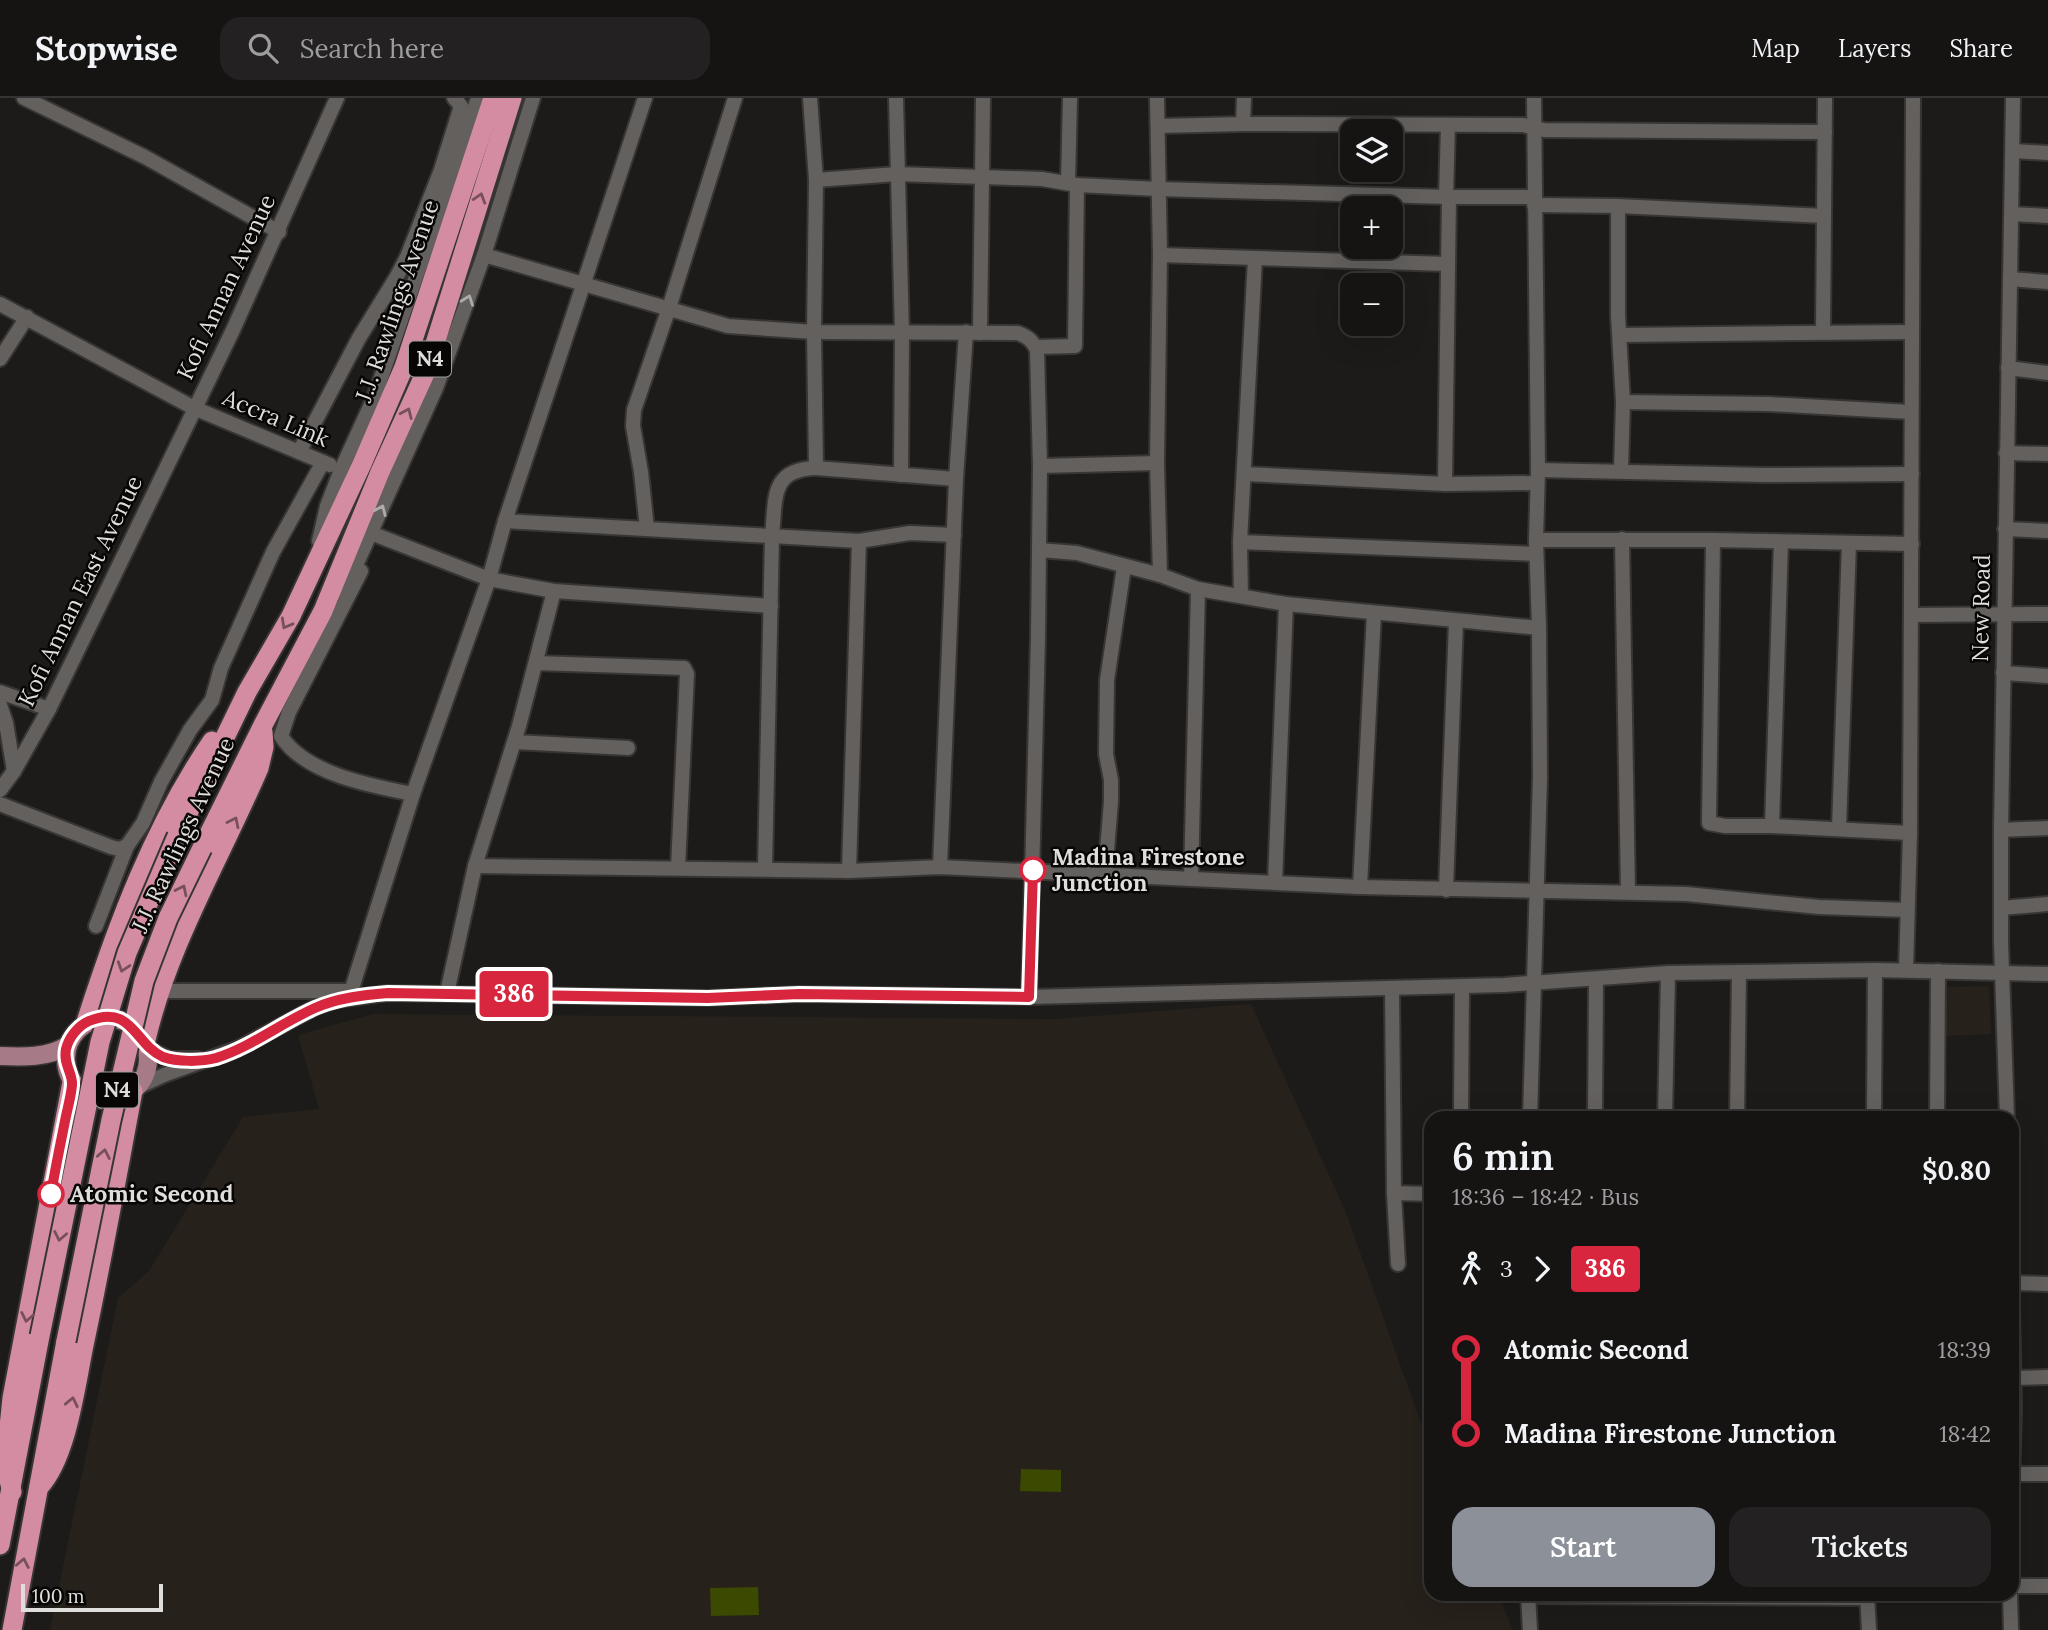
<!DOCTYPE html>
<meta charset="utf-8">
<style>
body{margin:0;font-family:Lora,serif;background:#232121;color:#f1f3f6;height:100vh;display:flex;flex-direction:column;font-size:26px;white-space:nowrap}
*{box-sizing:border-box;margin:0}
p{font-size:23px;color:#9e9ea0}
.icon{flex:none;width:38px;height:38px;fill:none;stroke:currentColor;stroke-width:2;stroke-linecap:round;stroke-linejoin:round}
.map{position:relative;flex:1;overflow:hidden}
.details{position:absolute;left:1424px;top:1013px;width:595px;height:490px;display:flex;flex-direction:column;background:#161413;border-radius:21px;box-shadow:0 7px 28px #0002,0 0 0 2px #353333}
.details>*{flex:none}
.badge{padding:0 14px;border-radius:5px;font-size:24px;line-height:46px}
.buttons{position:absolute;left:1340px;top:21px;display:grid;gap:14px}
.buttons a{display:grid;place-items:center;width:63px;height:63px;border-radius:14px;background:#161413;box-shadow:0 7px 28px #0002,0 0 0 2px #353333;font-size:35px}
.scale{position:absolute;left:21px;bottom:18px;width:142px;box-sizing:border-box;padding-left:7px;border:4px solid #dfdedd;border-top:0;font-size:19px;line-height:24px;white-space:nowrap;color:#dfdedd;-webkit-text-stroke:5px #070605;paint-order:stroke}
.map>.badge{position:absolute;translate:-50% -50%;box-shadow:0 0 0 4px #fff}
.legs{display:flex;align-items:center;gap:10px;height:77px;padding:0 28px;font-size:23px}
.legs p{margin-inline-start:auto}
.overview{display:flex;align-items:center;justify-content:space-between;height:119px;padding:0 28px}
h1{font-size:38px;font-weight:600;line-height:52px}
.button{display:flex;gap:14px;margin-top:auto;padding:14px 28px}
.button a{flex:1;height:80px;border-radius:21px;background:#8c9099;color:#fff;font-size:28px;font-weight:600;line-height:80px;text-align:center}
.button a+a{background:#232121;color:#f1f3f6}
ul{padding:0 28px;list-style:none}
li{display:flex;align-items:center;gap:24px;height:84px;font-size:26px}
li i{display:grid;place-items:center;width:10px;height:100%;margin:0 9px;background:currentColor}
li i::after{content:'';width:18px;height:18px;margin:-9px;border:5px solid;border-radius:50%;background:#161413}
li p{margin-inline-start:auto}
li:first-child i{background:linear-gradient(#0000 50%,currentColor 0)}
li:last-child i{background:linear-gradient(currentColor 50%,#0000 0)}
header{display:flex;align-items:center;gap:42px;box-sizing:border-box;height:98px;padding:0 35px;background:#161413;border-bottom:2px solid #353333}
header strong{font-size:33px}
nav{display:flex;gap:38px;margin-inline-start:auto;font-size:24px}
.search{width:490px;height:63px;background:#232121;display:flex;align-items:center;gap:18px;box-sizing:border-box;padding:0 24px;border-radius:21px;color:#9e9ea0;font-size:26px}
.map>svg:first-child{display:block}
.built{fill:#26211a}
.green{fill:#3c4900}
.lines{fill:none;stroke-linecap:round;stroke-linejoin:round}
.minor-casing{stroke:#373635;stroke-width:18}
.major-casing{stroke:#373635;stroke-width:21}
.highway-casing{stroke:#373635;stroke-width:23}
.minor{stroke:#63605e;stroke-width:14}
.major{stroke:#a67a86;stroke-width:18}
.highway{stroke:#d38ca1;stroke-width:19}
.highway-bridge-casing{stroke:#373635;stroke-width:23;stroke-linecap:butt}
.highway-bridge{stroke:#d38ca1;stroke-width:19}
.oneway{stroke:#77505b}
.oneway2{stroke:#adacaa}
.line-1-casing{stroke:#fff;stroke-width:16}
.line-1{stroke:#d7263d;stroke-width:10}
.stop-1-dot{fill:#fff;stroke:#d7263d;stroke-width:3.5}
.labels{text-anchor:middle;stroke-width:5;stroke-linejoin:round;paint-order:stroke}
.shield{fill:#070605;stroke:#9e9d9c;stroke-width:2}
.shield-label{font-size:21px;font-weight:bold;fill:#dfdedd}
.street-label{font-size:23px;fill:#dfdedd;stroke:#070605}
.stop-label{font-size:23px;font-weight:bold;fill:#dfdedd;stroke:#070605;text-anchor:start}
</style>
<header>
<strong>Stopwise</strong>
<div class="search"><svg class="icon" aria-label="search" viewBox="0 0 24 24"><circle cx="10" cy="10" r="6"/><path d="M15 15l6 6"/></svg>Search here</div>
<nav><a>Map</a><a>Layers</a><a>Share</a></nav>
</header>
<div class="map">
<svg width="2048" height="1532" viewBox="0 0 2048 1532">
<rect width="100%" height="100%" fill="#1d1b19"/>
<g class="built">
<path d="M 1989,888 L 1991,936 L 1941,938 L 1940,889 Z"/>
<path d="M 1251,906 L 1345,1112 L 1422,1328 L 1431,1347 L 1432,1496 L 1498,1496 L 1513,1532 L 50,1532 L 118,1200 L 149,1173 L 243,1019 L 319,1011 L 298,937 L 373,916 L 1055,921 Z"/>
</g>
<g class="green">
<path d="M 1021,1371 L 1061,1372 L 1061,1394 L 1020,1393 Z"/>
<path d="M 758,1489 L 759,1517 L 711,1518 L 710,1490 Z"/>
</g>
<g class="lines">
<defs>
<g id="minor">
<path d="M 24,0 L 145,59 L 279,134"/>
<path d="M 896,0 L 902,235 L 901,377"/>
<path d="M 1157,0 L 1160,157 L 1157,365 L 1160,477"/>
<path d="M 1243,26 L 1244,0"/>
<path d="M 1158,28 L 1243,26 L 1523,27 L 1544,32 L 1825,34"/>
<path d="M 2013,53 L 2048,55"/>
<path d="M 816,82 L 897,76 L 1042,81 L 1077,87 L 1158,91 L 1449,99 L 1533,99"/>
<path d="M 1068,85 L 1070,0"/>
<path d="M 1446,99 L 1448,27"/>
<path d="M 1534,107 L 1618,108 L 1824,118"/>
<path d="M 1618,108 L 1618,218 L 1623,304 L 1621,372"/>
<path d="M 2012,116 L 2048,118"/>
<path d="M 484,157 L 728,228 L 814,234 L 1018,235 C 1028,239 1032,242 1037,252 L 1040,368 L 1038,538 L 1029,899"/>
<path d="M 1160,157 L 1448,166"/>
<path d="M 2010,181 L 2048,184"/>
<path d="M 0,206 L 194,310 L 330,367"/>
<path d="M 1823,233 L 1825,0"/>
<path d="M 980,235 L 983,0"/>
<path d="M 1620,237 L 1911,234"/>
<path d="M 1036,249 L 1075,248 L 1077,87"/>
<path d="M 0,261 L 27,219"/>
<path d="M 2008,270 L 2048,275"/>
<path d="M 1623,304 L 1768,306 L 1911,314"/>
<path d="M 299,354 L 359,240 L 396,180 L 407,159 L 441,72 L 461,8 L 454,0"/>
<path d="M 2006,355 L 2048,356"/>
<path d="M 1040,368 L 1157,365"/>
<path d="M 816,370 L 956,381 L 940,769"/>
<path d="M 1538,372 L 1765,377 L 1912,376"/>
<path d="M 1245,376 L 1445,386 L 1537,385"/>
<path d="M 956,381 L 966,234"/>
<path d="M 1445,386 L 1449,99"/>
<path d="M 505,423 L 859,443 L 910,435 L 954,437"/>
<path d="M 647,431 L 641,374 L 633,328 L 634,312 L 669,210 L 735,0"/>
<path d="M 2005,431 L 2048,433"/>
<path d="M 371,435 L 489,481 L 554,493 L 771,508"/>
<path d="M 1622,441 L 1628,794"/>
<path d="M 1536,442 L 1713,442 L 1912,446"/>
<path d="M 1713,442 L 1709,725 L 1725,728 L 1772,728 L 1910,735"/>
<path d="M 319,443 L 327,408 L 341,372 L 374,300 L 478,0"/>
<path d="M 1240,444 L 1536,456"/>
<path d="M 1039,452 L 1077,455 L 1160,477 L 1198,491 L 1286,506 L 1539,530"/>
<path d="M 361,473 L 289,614 L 281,638 C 305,676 372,688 413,696"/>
<path d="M 336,495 L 357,465 L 436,290 L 484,157 L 533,0"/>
<path d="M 1241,498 L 1240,444 L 1255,160"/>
<path d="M 1912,517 L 2048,516"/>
<path d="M 537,565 L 684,570 L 687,576 L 678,770"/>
<path d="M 2003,575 L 2048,578"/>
<path d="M 0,594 L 49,611"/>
<path d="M 0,607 L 6,625 L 14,673"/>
<path d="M 515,644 L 628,650"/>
<path d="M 0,692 L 14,673 L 49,611 L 110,486 L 233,232 L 337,0"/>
<path d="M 0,706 L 111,749 L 119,751 L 127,748"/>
<path d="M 1772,728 L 1781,444"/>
<path d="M 1839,731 L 1849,445"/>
<path d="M 2001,732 L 2048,730"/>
<path d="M 475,768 L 849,773 L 940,769 L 1360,789 L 1686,796 L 1819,809 L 1907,812"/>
<path d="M 765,771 L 772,437 C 776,401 770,371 816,370 L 814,234 L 816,82 L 810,0"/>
<path d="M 849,773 L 859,443"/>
<path d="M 1105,777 L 1111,703 L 1111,682 L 1106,656 L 1107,582 L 1124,469"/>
<path d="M 1191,781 L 1198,491"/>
<path d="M 1275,784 L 1286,506"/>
<path d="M 1360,789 L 1374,515"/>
<path d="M 1446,792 L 1456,523"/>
<path d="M 2001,810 L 2048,806"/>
<path d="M 96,828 L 127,748 L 143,725 L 161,684 L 190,632 L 212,602 L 221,570 L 273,454 L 323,364"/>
<path d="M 1906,872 L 1910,735 L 1913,0"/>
<path d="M 1392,891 L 1394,1095 L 1398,1166"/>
<path d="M 161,893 L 350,893"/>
<path d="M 447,895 L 475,768 L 519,628 L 554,493"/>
<path d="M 349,900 L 413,696 L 489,481 L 505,423 L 645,0"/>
<path d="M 147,950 L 170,961 L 199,961"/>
<path d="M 138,989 L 164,977 L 239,950 L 316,909 L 337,902 L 388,895 L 708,900 L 799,896 L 1029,899 L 1504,887 L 1668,875 L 1875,872 L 2048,876"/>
<path d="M 1461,1020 L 1462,888"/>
<path d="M 1530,1020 L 1540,679 L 1539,530 L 1536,442 L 1538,372 L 1534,0"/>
<path d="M 1595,1020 L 1596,881"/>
<path d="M 1665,1020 L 1668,875"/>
<path d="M 1737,1020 L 1739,874"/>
<path d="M 1874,1020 L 1875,872"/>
<path d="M 1937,1020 L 1938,873"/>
<path d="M 2007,1020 L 2001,844 L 2001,732 L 2013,0"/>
<path d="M 1394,1095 L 1432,1096"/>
<path d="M 2012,1185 L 2048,1186"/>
<path d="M 2012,1213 L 2014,1311 L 2012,1380"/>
<path d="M 2014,1280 L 2048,1279"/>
<path d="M 2013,1376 L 2048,1376"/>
<path d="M 2012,1488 L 2048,1488"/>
<path d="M 1528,1496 L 1530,1532"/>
<path d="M 1867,1496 L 1869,1532"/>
<path d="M 2010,1496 L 2011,1532"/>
<path d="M 1528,1498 L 1867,1500"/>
</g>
<g id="major">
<circle cx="107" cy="961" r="41"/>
<path d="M 0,958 C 22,959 49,960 68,947"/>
</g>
<g id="highway">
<path d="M 177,738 L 247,594 L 291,518 L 362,366 L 404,269 L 493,0"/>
<path d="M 202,750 L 263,627 L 323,513 L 380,374 L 427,271 L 512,0"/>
<path d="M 86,924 C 117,827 154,728 212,643"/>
<path d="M 145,946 C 167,848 220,761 259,670 L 264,649 L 263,634"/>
<path d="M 39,1389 C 67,1360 76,1286 84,1247 C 102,1163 117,1078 133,993"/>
<path d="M 12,1394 L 5,1367 L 12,1300 L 72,984"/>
<path d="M 0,1447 L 40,1238"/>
<path d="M 12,1532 L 66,1243"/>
</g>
</defs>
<use href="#minor" class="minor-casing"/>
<use href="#major" class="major-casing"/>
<use href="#highway" class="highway-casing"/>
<use href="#minor" class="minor"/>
<use href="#major" class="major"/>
<use href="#highway" class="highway"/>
<defs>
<g id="highway-bridge">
<path d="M 40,1238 L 100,944 L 127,855 L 177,738"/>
<path d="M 66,1243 L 111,1022 L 144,883 L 168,820 L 202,750"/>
</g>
</defs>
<use href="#highway-bridge" class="highway-bridge-casing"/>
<use href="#highway-bridge" class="highway-bridge"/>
</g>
<defs><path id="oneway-chevron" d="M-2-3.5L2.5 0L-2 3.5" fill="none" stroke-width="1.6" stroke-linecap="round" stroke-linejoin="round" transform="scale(1.75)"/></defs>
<g class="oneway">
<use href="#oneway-chevron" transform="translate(480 100) rotate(-73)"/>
<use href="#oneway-chevron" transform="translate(407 315) rotate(-66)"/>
<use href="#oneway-chevron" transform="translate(286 526) rotate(119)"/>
<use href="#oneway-chevron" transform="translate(234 724) rotate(-64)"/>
<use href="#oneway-chevron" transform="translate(182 792) rotate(-64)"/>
<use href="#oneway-chevron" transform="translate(123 869) rotate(108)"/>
<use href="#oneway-chevron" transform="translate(104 1056) rotate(-79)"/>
<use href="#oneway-chevron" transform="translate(60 1138) rotate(101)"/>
<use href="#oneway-chevron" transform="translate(27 1219) rotate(101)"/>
<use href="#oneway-chevron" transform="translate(72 1304) rotate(-78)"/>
<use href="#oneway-chevron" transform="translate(23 1465) rotate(-79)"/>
</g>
<g class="oneway2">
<use href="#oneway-chevron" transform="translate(468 202) rotate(-70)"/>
<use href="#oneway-chevron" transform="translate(381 412) rotate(-66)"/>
</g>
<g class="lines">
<defs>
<path id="line-1" d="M 51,1096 C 55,1072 60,1048 65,1023 C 67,1012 71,999 72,987 C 73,975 63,967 66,951 C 69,939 78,928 89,923 C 132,905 135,947 163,959 C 177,964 201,964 216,960 C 251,949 281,925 315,910 C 337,900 364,897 388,895 L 708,900 L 799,896 L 1029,899 L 1033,772"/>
</defs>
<use href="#line-1" class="line-1-casing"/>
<use href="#line-1" class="line-1"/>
</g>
<g class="stop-1-dot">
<circle cx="1033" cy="772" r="12"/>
<circle cx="51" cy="1096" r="12"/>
</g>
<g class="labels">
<g class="shield">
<rect x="409" y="243.5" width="42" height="35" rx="5"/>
<rect x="96" y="974.5" width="42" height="35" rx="5"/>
</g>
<g class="shield-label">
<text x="430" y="268">N4</text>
<text x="117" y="999">N4</text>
</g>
<g class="street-label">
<text transform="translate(226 189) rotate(-65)" y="8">Kofi Annan Avenue</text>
<text transform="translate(397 203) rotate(-71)" y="8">J.J. Rawlings Avenue</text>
<text transform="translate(276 320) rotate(23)" y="8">Accra Link</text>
<text transform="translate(80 493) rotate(-64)" y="8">Kofi Annan East Avenue</text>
<text transform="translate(1981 510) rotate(-89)" y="8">New Road</text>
<text transform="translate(183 737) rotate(-65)" y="8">J.J. Rawlings Avenue</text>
</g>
<g class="stop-label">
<text x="1052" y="767">Madina Firestone<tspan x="1052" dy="26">Junction</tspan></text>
<text x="70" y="1104">Atomic Second</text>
</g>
</g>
</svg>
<div class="buttons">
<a><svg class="icon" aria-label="layers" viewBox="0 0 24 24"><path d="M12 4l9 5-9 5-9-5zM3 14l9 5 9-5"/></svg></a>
<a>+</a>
<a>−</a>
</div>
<div class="scale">100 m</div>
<b class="badge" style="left:514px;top:896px;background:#d7263d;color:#fff">386</b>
<section class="details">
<div class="overview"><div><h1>6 min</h1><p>18:36 – 18:42 · Bus</p></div><b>$0.80</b></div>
<div class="legs"><svg class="icon" aria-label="walk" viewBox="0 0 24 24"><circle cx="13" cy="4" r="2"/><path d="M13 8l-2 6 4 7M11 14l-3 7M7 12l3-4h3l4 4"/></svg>3<svg class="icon" aria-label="forward" viewBox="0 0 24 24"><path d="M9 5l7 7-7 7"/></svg><b class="badge" style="background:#d7263d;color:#fff">386</b></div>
<ul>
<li><i style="color:#d7263d"></i><b>Atomic Second</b><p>18:39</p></li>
<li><i style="color:#d7263d"></i><b>Madina Firestone Junction</b><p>18:42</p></li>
</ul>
<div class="button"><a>Start</a><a>Tickets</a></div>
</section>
</div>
